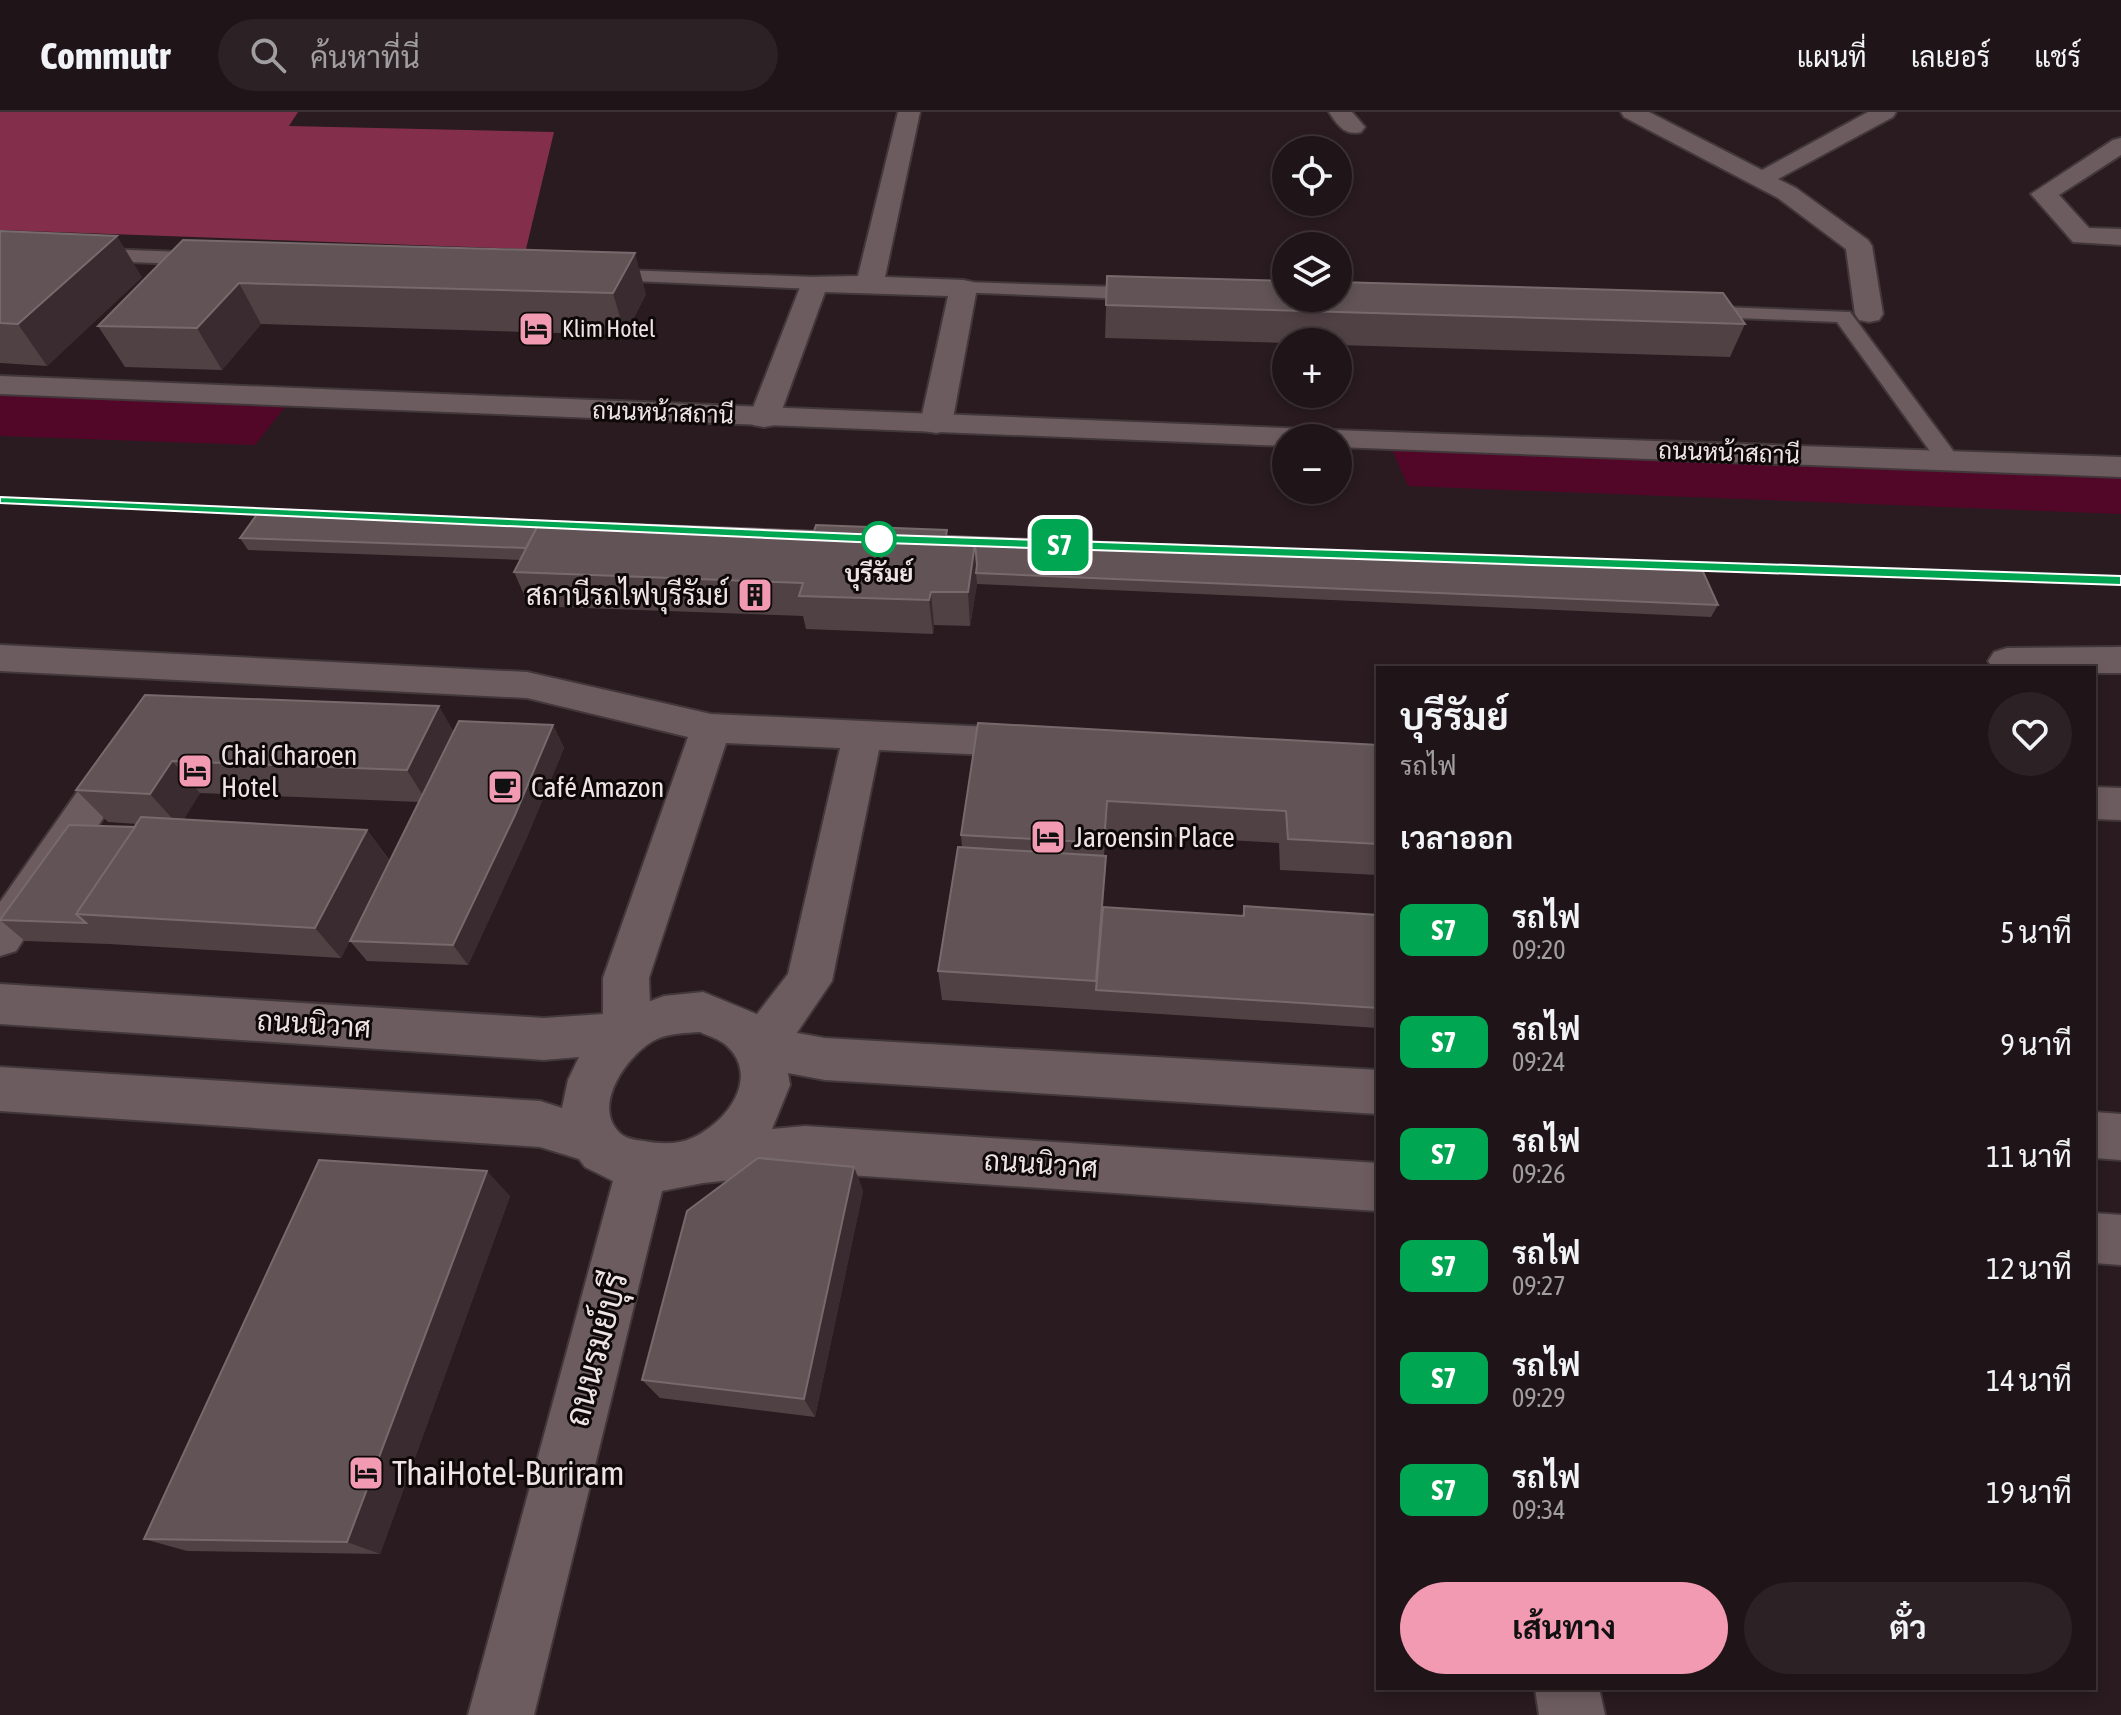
<!DOCTYPE html>
<html lang="th">
<meta charset="utf-8">
<style>
body{margin:0;font-family:"Asap Condensed",Sarabun,sans-serif;background:#2c2124;color:#f1f3f6;height:100vh;display:flex;flex-direction:column;font-size:30px;white-space:nowrap}
*{box-sizing:border-box;margin:0}
p{font-size:26px;color:#a19ea1}
.icon{flex:none;width:44px;height:44px;fill:none;stroke:currentColor;stroke-width:2;stroke-linecap:round;stroke-linejoin:round}
.map{position:relative;flex:1;overflow:hidden}
.drawer{position:absolute;left:1376px;top:554px;width:720px;height:1024px;display:flex;flex-direction:column;background:#1f1417;border-radius:0px;box-shadow:0 4px 12px #0003,0 0 0 2px #3c3336}
.drawer>*{flex:none}
.badge{padding:0 16px;border-radius:12px;font-size:28px;line-height:52px}
.buttons{position:absolute;left:1272px;top:24px;display:grid;gap:16px}
.buttons a{display:grid;place-items:center;width:80px;height:80px;border-radius:50%;background:#1f1417;box-shadow:0 4px 12px #0003,0 0 0 2px #3c3336;font-size:40px}
.map>.badge{position:absolute;translate:-50% -50%;box-shadow:0 0 0 4px #fff}
h2{padding:0 24px;font-size:30px;line-height:72px}
.round{display:grid;place-items:center;flex:none;width:84px;height:84px;border-radius:42px;background:#2c2124}
.overview{display:flex;align-items:center;justify-content:space-between;height:136px;padding:0 24px}
h1{font-size:38px;font-weight:700;line-height:60px}
.button{display:flex;gap:16px;margin-top:auto;padding:16px 24px}
.button a{flex:1;height:92px;border-radius:48px;background:#f19ab2;color:#111;font-size:32px;font-weight:700;line-height:92px;text-align:center}
.button a+a{background:#2c2124;color:#f1f3f6}
ul{padding:0;list-style:none}
li{display:flex;align-items:center;gap:24px;height:112px;padding:0 24px}
li div{flex:1}
li b{display:block;font-size:30px}
li em{font-style:normal}
li .badge{min-width:88px;font-weight:700;text-align:center}
header{display:flex;align-items:center;gap:48px;box-sizing:border-box;height:112px;padding:0 40px;background:#1f1417;border-bottom:2px solid #3c3336}
header strong{font-size:38px}
nav{display:flex;gap:44px;margin-inline-start:auto;font-size:28px}
.search{width:560px;height:72px;background:#2c2124;display:flex;align-items:center;gap:20px;box-sizing:border-box;padding:0 28px;border-radius:44px;color:#a19ea1;font-size:30px}
.map>svg:first-child{display:block}
.green{fill:#530728}
.forest{fill:#832f4c}
.lines{fill:none;stroke-linecap:round;stroke-linejoin:round}
.service-casing{stroke:#42373a;stroke-width:4}
.minor-casing{stroke:#42373a;stroke-width:4}
.tertiary-casing{stroke:#42373a;stroke-width:4}
.service{fill:#6c5c60;fill-rule:evenodd}
.minor{fill:#6c5c60;fill-rule:evenodd}
.tertiary{fill:#6c5c60;fill-rule:evenodd}
.rail{stroke:#9a8f91;stroke-width:5;stroke-dasharray:12 6;stroke-linecap:butt}
.wall{fill:#504145;fill-rule:evenodd}
.shaded-wall{fill:#392b2f}
.building{fill:#615356;stroke:#776a6d;stroke-width:2}
.line{fill:#00a651;stroke:#fff;stroke-width:2}
.stop-dot{fill:#fff;stroke:#00a651;stroke-width:4}
.labels{text-anchor:middle;stroke-width:6;stroke-linejoin:round;paint-order:stroke}
.far-poi-label{font-size:24px;fill:#eee4e6;stroke:#0e0809;text-anchor:start}
.far-street-label{font-size:24px;fill:#eee4e6;stroke:#0e0809}
.far-stop-label{font-size:24px;font-weight:bold;fill:#eee4e6;stroke:#0e0809}
.poi-label{font-size:28px;fill:#eee4e6;stroke:#0e0809;text-anchor:start}
.street-label{font-size:28px;fill:#eee4e6;stroke:#0e0809}
.near-street-label{font-size:34px;fill:#eee4e6;stroke:#0e0809}
.near-poi-label{font-size:34px;fill:#eee4e6;stroke:#0e0809;text-anchor:start}
</style>
<header>
<strong>Commutr</strong>
<div class="search"><svg class="icon" aria-label="search" viewBox="0 0 24 24"><circle cx="10" cy="10" r="6"/><path d="M15 15l6 6"/></svg>ค้นหาที่นี่</div>
<nav><a>แผนที่</a><a>เลเยอร์</a><a>แชร์</a></nav>
</header>
<div class="map">
<svg width="2121" height="1603" viewBox="0 0 2121 1603">
<rect width="100%" height="100%" fill="#291b1f"/>
<g class="green">
<path d="M 0,273 L 292,286 L 255,333 L 0,324 Z"/>
<path d="M 1388,328 L 2121,355 L 2121,402 L 1408,374 Z"/>
</g>
<path class="forest" d="M 0,0 L 298,0 L 289,14 L 554,20 L 526,137 L 0,118 Z"/>
<g class="lines">
<defs>
<g id="service">
<path d="M 0,133 L 207,141 L 217,147 L 207,153 L 0,145 Z"/>
<path d="M 597,157 L 814,165 L 824,171 L 814,177 L 590,167 L 587,163 L 590,159 Z"/>
<path d="M 963,170 L 1150,176 L 1160,182 L 1150,188 L 956,180 L 953,176 L 956,172 Z"/>
<path d="M 1696,194 L 1850,200 L 1960,348 L 1956,353 L 1940,353 L 1837,210 L 1689,204 L 1686,200 L 1689,196 Z"/>
</g>
<g id="minor">
<path d="M 898,0 L 920,0 L 885,165 L 963,168 L 973,170 L 977,176 L 952,312 L 947,319 L 936,321 L 925,319 L 920,312 L 948,184 L 825,180 L 779,306 L 775,313 L 764,315 L 753,313 L 749,306 L 804,165 L 858,164 Z"/>
<path d="M 1329,0 L 1352,0 L 1365,15 L 1361,20 C 1345,24 1337,13 1329,0 Z"/>
<path d="M 1621,0 L 1649,0 L 1762,58 L 1868,0 L 1896,0 L 1893,5 L 1778,67 L 1796,76 L 1868,128 L 1872,134 L 1883,202 L 1879,208 L 1869,210 L 1859,208 L 1855,202 L 1846,137 L 1778,86 L 1624,5 Z"/>
<path d="M 2121,26 L 2121,43 L 2059,83 L 2089,116 L 2121,117 L 2121,133 L 2073,130 L 2031,82 L 2113,28 Z"/>
<path d="M 0,533 L 527,560 L 711,602 L 1035,617 L 1049,621 L 1055,631 L 1049,641 L 1035,645 L 879,638 L 832,869 L 777,950 L 760,956 L 743,950 L 736,935 L 743,920 L 788,862 L 840,636 L 726,631 L 649,866 L 651,921 L 644,935 L 627,941 L 610,935 L 603,921 L 603,866 L 688,625 L 527,586 L 0,559 Z"/>
<path d="M 2121,535 L 2121,561 L 2094,561 L 2094,556 L 1993,556 L 1988,549 L 1994,540 L 2007,536 Z"/>
<path d="M 124,628 L 138,633 L 144,643 L 138,653 L 16,839 L 0,844 L 0,790 L 110,633 Z"/>
<path d="M 2094,675 L 2121,676 L 2121,708 L 2094,707 Z"/>
<path d="M 1535,1576 L 1599,1576 L 1605,1603 L 1539,1603 Z"/>
</g>
<g id="tertiary">
<path d="M 0,264 L 1332,318 L 2121,345 L 2121,365 L 1338,335 L 1338,326 L 1286,326 L 1286,334 L 0,282 Z"/>
<path d="M 0,872 L 544,906 L 618,901 L 664,884 L 703,880 L 759,903 L 769,916 L 825,926 L 1378,958 L 1378,1002 L 825,968 L 788,961 L 790,973 L 772,1017 L 805,1014 L 1378,1051 L 1378,1099 L 805,1060 L 703,1071 L 662,1079 L 534,1603 L 468,1603 L 613,1069 L 585,1055 L 579,1047 L 540,1035 L 0,999 L 0,955 L 540,989 L 562,996 L 568,968 L 579,945 L 544,948 L 0,912 ZM 700,920 C 708,924 720,927 727,934 C 761,966 726,1011 692,1026 C 677,1033 660,1032 644,1029 C 636,1028 627,1027 621,1022 C 589,995 629,940 657,927 C 670,921 686,921 700,920 Z"/>
<path d="M 2094,1000 L 2121,1002 L 2121,1048 L 2094,1046 Z"/>
<path d="M 2094,1101 L 2121,1103 L 2121,1153 L 2094,1151 Z"/>
</g>
</defs>
<use href="#service" class="service-casing"/>
<use href="#minor" class="minor-casing"/>
<use href="#tertiary" class="tertiary-casing"/>
<use href="#service" class="service"/>
<use href="#minor" class="minor"/>
<use href="#tertiary" class="tertiary"/>
<g class="rail">
<path d="M 0,388 L 282,401"/>
<path d="M 1677,454 L 2121,469"/>
</g>
</g>
<g class="wall">
<path d="M 0,119 L 142,165 L 47,254 L 0,251 Z"/>
<path d="M 183,128 L 646,182 L 625,223 L 261,212 L 222,258 L 125,255 L 98,214 Z"/>
<path d="M 1107,164 L 1745,212 L 1730,245 L 1338,233 L 1338,230 L 1286,230 L 1286,231 L 1105,226 Z"/>
<path d="M 948,424 L 1718,493 L 1711,505 L 977,472 L 970,514 L 934,513 L 933,522 L 806,517 L 803,504 L 529,494 L 514,460 L 521,448 L 248,438 L 240,426 Z"/>
<path d="M 145,583 L 454,620 L 553,613 L 564,636 L 527,725 L 468,853 L 367,849 L 350,829 L 375,778 L 341,846 L 109,832 L 25,829 L 0,808 L 135,715 L 137,712 L 108,710 L 76,678 ZM 200,681 L 419,690 L 390,749 L 367,718 L 183,708 Z"/>
<path d="M 978,611 L 1378,633 L 1378,763 L 1280,758 L 1279,731 L 1106,721 L 1104,743 L 1103,795 L 1242,804 L 1244,794 L 1378,803 L 1378,916 L 942,888 L 938,859 L 962,735 L 961,723 Z"/>
<path d="M 854,1055 L 863,1079 L 815,1305 L 660,1286 L 642,1268 Z"/>
<path d="M 510,1084 L 380,1442 L 187,1439 L 144,1427 Z"/>
</g>
<g class="shaded-wall">
<path d="M 117,124 L 142,165 L 47,254 L 18,212 Z"/>
<path d="M 635,141 L 646,182 L 625,223 L 613,181 Z"/>
<path d="M 239,171 L 261,212 L 222,258 L 197,216 Z"/>
<path d="M 975,431 L 977,461 L 976,461 L 977,472 L 970,514 L 968,480 Z"/>
<path d="M 931,480 L 934,513 L 933,522 L 929,488 Z"/>
<path d="M 439,594 L 458,627 L 427,690 L 407,658 Z"/>
<path d="M 553,613 L 564,636 L 527,725 L 468,853 L 453,833 Z"/>
<path d="M 172,649 L 200,681 L 179,714 L 150,682 Z"/>
<path d="M 367,718 L 390,750 L 341,846 L 315,816 Z"/>
<path d="M 854,1055 L 863,1079 L 815,1305 L 804,1287 Z"/>
<path d="M 487,1059 L 510,1084 L 380,1442 L 347,1430 Z"/>
</g>
<g class="building">
<path d="M 0,119 L 117,124 L 18,212 L 0,211 Z"/>
<path d="M 183,128 L 635,141 L 613,181 L 239,171 L 197,216 L 98,214 Z"/>
<path d="M 1107,164 L 1286,169 L 1286,186 L 1338,186 L 1338,170 L 1723,181 L 1745,212 L 1106,193 Z"/>
<path d="M 260,398 L 814,419 L 812,425 L 537,415 L 526,436 L 240,426 Z"/>
<path d="M 816,413 L 947,418 L 945,430 L 975,431 L 968,480 L 931,480 L 929,488 L 799,484 L 803,471 L 514,460 L 537,415 L 812,425 Z"/>
<path d="M 948,424 L 1700,453 L 1718,493 L 976,461 L 977,453 L 975,431 L 948,430 Z"/>
<path d="M 145,583 L 439,594 L 407,658 L 172,649 L 150,682 L 76,678 Z"/>
<path d="M 459,609 L 553,613 L 515,703 L 453,833 L 350,829 Z"/>
<path d="M 978,611 L 1378,633 L 1378,732 L 1288,727 L 1286,699 L 1107,689 L 1104,731 L 961,723 Z"/>
<path d="M 141,705 L 367,718 L 315,816 L 76,802 Z"/>
<path d="M 69,713 L 135,715 L 76,802 L 86,811 L 0,808 Z"/>
<path d="M 958,735 L 1106,744 L 1096,869 L 938,859 Z"/>
<path d="M 1244,794 L 1378,803 L 1378,896 L 1096,878 L 1103,795 L 1244,804 Z"/>
<path d="M 758,1046 L 854,1055 L 804,1287 L 642,1268 L 687,1099 Z"/>
<path d="M 319,1048 L 487,1059 L 347,1430 L 144,1427 Z"/>
</g>
<path class="line" d="M 0,385 L 857,422 L 2121,464 L 2121,473 L 857,430 L 0,391 Z"/>
<defs>
<symbol id="hotel-square" viewBox="-11 -11 22 22"><rect x="-9" y="-9" width="18" height="18" rx="4" fill="#f19ab2" stroke="#0e0809"/><path d="M-6-4.5h1.5V1H6V5H4.5V3h-9V5H-6ZM-4 0a1.8 1.8 0 1 1 3.6 0ZM.5 0V-2.5h3Q6-2.5 6 0Z" fill="#111"/></symbol>
<symbol id="building-square" viewBox="-11 -11 22 22"><rect x="-9" y="-9" width="18" height="18" rx="4" fill="#f19ab2" stroke="#0e0809"/><path d="M-4-6H4V6H1V3H-1V6H-4ZM-2.5-4.3h1.7v1.8h-1.7ZM.8-4.3h1.7v1.8H.8ZM-2.5-1h1.7V.8h-1.7ZM.8-1h1.7V.8H.8Z" fill="#111"/></symbol>
<symbol id="cafe-square" viewBox="-11 -11 22 22"><rect x="-9" y="-9" width="18" height="18" rx="4" fill="#f19ab2" stroke="#0e0809"/><path d="M-5.5-4.5H6V0H3Q3 3.5 0 3.5H-2.5Q-5.5 3.5-5.5 0ZM3-3.2v2h1.7v-2ZM-6 4.5H4V6H-6Z" fill="#111"/></symbol>
</defs>
<g fill-rule="evenodd">
<use href="#hotel-square" x="516" y="197" width="40" height="40"/>
<use href="#building-square" x="735" y="463" width="40" height="40"/>
<use href="#hotel-square" x="175" y="639" width="40" height="40"/>
<use href="#cafe-square" x="485" y="655" width="40" height="40"/>
<use href="#hotel-square" x="1028" y="705" width="40" height="40"/>
<use href="#hotel-square" x="346" y="1341" width="40" height="40"/>
</g>
<circle class="stop-dot" cx="879" cy="427" r="16"/>
<g class="labels">
<g class="far-poi-label">
<text x="562" y="225">Klim Hotel</text>
</g>
<g class="far-street-label">
<text transform="translate(663 301) rotate(2)" y="8">ถนนหน้าสถานี</text>
<text transform="translate(1729 341) rotate(2)" y="8">ถนนหน้าสถานี</text>
</g>
<g class="far-stop-label">
<text x="879" y="470">บุรีรัมย์</text>
</g>
<g class="poi-label">
<text x="729" y="493" text-anchor="end">สถานีรถไฟบุรีรัมย์</text>
<text x="221" y="653">Chai Charoen<tspan x="221" dy="32">Hotel</tspan></text>
<text x="531" y="685">Café Amazon</text>
<text x="1074" y="735">Jaroensin Place</text>
</g>
<g class="street-label">
<text transform="translate(314 912) rotate(4)" y="10">ถนนนิวาศ</text>
<text transform="translate(1041 1052) rotate(4)" y="10">ถนนนิวาศ</text>
</g>
<g class="near-street-label">
<text transform="translate(596 1237) rotate(-75)" y="12">ถนนรมย์บุรี</text>
</g>
<g class="near-poi-label">
<text x="392" y="1373">ThaiHotel-Buriram</text>
</g>
</g>
</svg>
<div class="buttons">
<a><svg class="icon" aria-label="locate" viewBox="0 0 24 24"><circle cx="12" cy="12" r="6"/><path d="M12 2v4M12 18v4M2 12h4M18 12h4"/></svg></a>
<a><svg class="icon" aria-label="layers" viewBox="0 0 24 24"><path d="M12 4l9 5-9 5-9-5zM3 14l9 5 9-5"/></svg></a>
<a>+</a>
<a>−</a>
</div>
<b class="badge" style="left:1060px;top:433px;background:#00a651;color:#fff">S7</b>
<section class="drawer">
<div class="overview"><div><h1>บุรีรัมย์</h1><p>รถไฟ</p></div><a class="round"><svg class="icon" aria-label="heart" viewBox="0 0 24 24"><path d="M12 20l-8-8c-3-5 5-10 8-4 3-6 11-1 8 4z"/></svg></a></div>
<h2>เวลาออก</h2>
<ul>
<li><span class="badge" style="background:#00a651;color:#fff">S7</span><div><b>รถไฟ</b><p>09:20</p></div><em>5 นาที</em></li>
<li><span class="badge" style="background:#00a651;color:#fff">S7</span><div><b>รถไฟ</b><p>09:24</p></div><em>9 นาที</em></li>
<li><span class="badge" style="background:#00a651;color:#fff">S7</span><div><b>รถไฟ</b><p>09:26</p></div><em>11 นาที</em></li>
<li><span class="badge" style="background:#00a651;color:#fff">S7</span><div><b>รถไฟ</b><p>09:27</p></div><em>12 นาที</em></li>
<li><span class="badge" style="background:#00a651;color:#fff">S7</span><div><b>รถไฟ</b><p>09:29</p></div><em>14 นาที</em></li>
<li><span class="badge" style="background:#00a651;color:#fff">S7</span><div><b>รถไฟ</b><p>09:34</p></div><em>19 นาที</em></li>
</ul>
<div class="button"><a>เส้นทาง</a><a>ตั๋ว</a></div>
</section>
</div>
